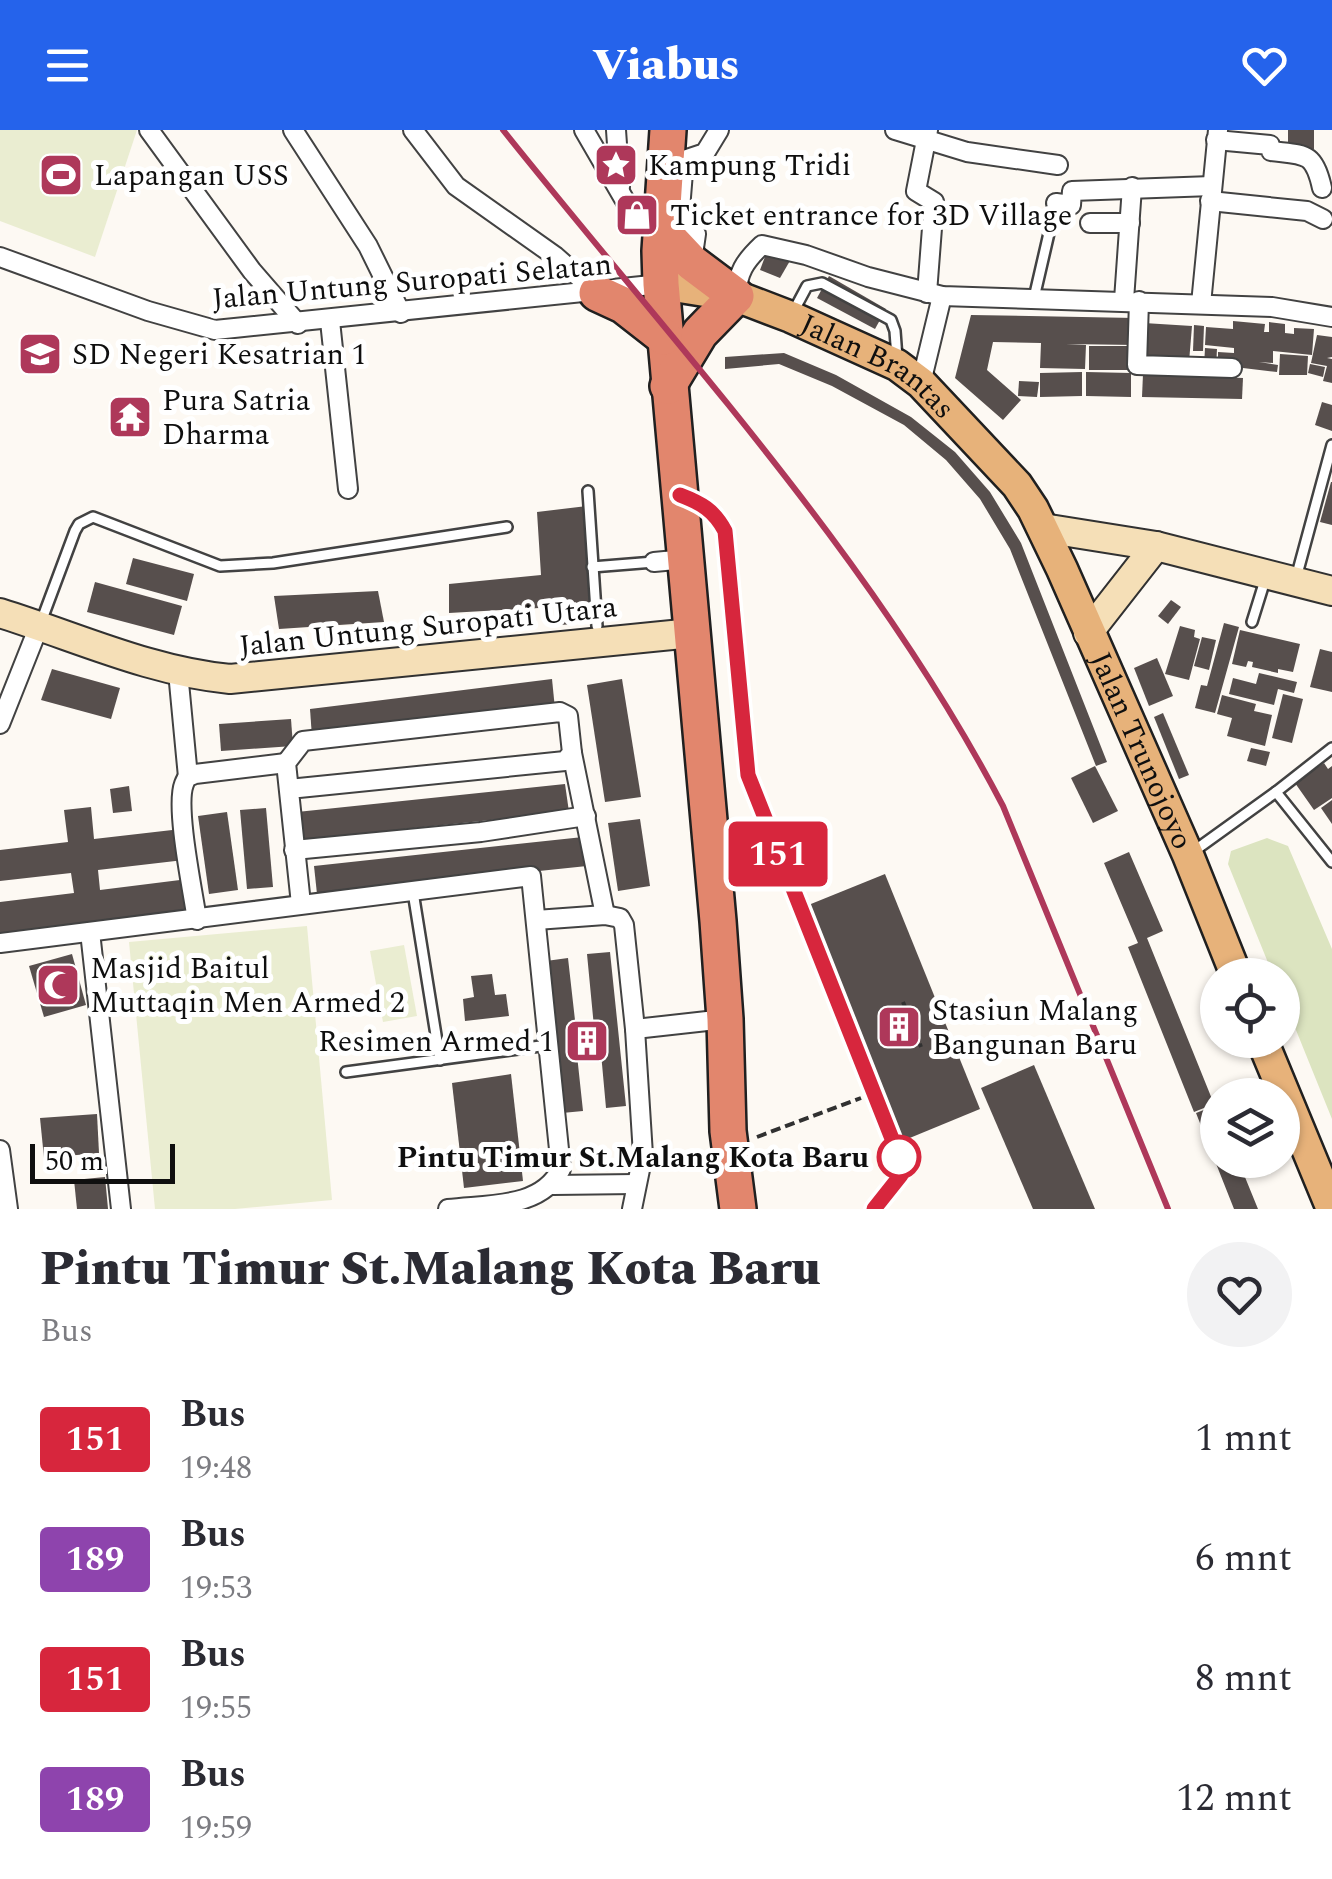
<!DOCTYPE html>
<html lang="id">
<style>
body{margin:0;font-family:Spectral,serif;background:#f2f2f3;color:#2b2b33;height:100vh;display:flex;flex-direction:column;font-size:38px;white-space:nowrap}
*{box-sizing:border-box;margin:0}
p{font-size:32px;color:#7c7c81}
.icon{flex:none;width:55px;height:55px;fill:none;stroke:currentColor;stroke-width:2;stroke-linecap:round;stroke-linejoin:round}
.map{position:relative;height:1079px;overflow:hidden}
.drawer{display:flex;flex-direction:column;background:#fff;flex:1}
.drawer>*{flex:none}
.badge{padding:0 20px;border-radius:8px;font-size:35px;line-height:65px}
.buttons{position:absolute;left:1200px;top:828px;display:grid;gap:20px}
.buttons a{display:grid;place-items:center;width:100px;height:100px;border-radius:50%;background:#fff;box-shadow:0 2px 8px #0004;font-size:50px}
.scale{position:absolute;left:30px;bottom:25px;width:145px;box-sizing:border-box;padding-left:10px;border:5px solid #0f0f0f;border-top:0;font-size:28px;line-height:35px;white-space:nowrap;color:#0f0f0f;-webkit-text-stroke:8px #fff;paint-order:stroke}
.map>.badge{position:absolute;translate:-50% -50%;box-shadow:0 0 0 5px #fff}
.round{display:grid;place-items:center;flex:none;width:105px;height:105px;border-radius:52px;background:#f2f2f3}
.head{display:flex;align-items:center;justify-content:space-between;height:170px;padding:0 40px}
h1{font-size:48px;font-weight:800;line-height:75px}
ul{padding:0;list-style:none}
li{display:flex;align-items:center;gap:30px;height:120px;padding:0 40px}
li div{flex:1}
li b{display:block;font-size:38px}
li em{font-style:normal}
li .badge{min-width:110px;font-weight:700;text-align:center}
header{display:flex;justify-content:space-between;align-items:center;height:130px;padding:0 40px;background:#2563eb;color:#fff;font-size:45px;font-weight:800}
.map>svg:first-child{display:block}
.green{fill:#dce4c0}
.pitch{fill:#eaedd1}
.building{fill:#574f4d}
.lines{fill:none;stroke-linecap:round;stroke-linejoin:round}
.lane-casing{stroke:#424242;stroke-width:14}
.street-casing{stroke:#424242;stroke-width:22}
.secondary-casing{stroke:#313131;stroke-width:32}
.primary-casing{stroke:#202020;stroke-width:35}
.highway-casing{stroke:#202020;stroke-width:40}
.path{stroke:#313131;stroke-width:4;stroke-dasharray:10 5;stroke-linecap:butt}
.lane{stroke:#fff;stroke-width:9}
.street{stroke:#fff;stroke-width:18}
.secondary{stroke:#f5dfb7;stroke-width:28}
.primary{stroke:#e7b27a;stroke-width:30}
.highway{stroke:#e2866d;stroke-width:35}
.rail{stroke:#ae385a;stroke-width:6}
.line-casing{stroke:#fff;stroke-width:22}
.line{stroke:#d7263d;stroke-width:15}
.stop-dot{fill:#fff;stroke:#d7263d;stroke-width:5}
.labels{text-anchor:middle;stroke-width:10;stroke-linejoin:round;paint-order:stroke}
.poi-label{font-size:30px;fill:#0f0f0f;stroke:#fff;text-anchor:start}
.street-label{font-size:30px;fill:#0f0f0f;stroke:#fff}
.stop-label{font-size:30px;font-weight:bold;fill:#0f0f0f;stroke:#fff;text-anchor:end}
</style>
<header><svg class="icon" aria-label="menu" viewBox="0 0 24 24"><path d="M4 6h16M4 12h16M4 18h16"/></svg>Viabus<svg class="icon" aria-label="heart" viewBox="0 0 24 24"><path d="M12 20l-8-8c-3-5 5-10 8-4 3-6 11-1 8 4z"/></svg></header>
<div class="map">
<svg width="1332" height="1079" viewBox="0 0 1332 1079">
<rect width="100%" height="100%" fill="#fdf9f3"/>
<path class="green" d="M 1267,708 L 1288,716 L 1332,819 L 1332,989 L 1283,868 L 1282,845 L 1273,845 L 1228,734 L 1231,721 Z"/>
<g class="pitch">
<path d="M 0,0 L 137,0 L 95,127 L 0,91 Z"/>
<path d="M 307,796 L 332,1070 L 235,1079 L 155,1079 L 129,812 Z"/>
<path d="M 404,815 L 417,886 L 383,892 L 370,821 Z"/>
</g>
<g class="building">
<path d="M 1288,0 L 1314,0 L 1314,19 L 1288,18 Z"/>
<path d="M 766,124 L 791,129 L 780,148 L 760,140 Z"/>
<path d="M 829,146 L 886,179 L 875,199 L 817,168 Z"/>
<path d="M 971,185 L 1135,188 L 1135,215 L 1066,214 L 1086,215 L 1085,239 L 1040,238 L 1041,213 L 993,212 L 987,240 L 1021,270 L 1003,290 L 955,248 Z"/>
<path d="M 1233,191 L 1265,194 L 1264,202 L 1269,202 L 1269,192 L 1285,194 L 1285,203 L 1294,204 L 1294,198 L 1314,199 L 1312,225 L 1273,221 L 1273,233 L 1259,232 L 1278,235 L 1277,242 L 1218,235 L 1218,222 L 1234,223 L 1234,218 L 1205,215 L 1206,197 L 1233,199 Z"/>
<path d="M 1144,193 L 1192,196 L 1189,232 L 1142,229 Z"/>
<path d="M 1194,195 L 1204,196 L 1203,221 L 1193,221 Z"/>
<path d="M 1317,205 L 1332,207 L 1332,227 L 1327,228 L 1332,229 L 1332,253 L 1323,251 L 1327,236 L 1311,233 Z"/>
<path d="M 1089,216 L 1132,216 L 1131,240 L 1089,240 Z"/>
<path d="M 1205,218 L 1217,219 L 1216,237 L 1204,237 Z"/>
<path d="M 784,223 L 836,245 L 911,287 L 955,322 L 990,362 L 1021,413 L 1107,632 L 1096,636 L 1010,419 L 980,369 L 946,330 L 904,295 L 832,256 L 779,234 L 725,239 L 725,227 Z"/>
<path d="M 1280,224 L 1308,226 L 1307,245 L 1279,245 Z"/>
<path d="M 1310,234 L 1325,237 L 1323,247 L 1308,243 Z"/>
<path d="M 1082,242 L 1082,266 L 1040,267 L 1040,243 Z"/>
<path d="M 1086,242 L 1131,243 L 1131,267 L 1086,266 Z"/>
<path d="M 1143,244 L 1243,248 L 1242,269 L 1142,267 Z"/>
<path d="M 1019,251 L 1039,252 L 1037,267 L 1018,266 Z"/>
<path d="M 1322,272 L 1332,275 L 1332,301 L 1315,295 Z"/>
<path d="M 1331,352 L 1332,352 L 1332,395 L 1320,392 Z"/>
<path d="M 587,376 L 593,493 L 559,495 L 557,477 L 449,483 L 449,454 L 541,445 L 537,382 Z"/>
<path d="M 133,428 L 194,444 L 187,471 L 126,454 Z"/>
<path d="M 95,452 L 182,476 L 174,505 L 87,482 Z"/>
<path d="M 378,461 L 384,492 L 279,499 L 274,466 Z"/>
<path d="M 1171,470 L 1181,477 L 1168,494 L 1158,486 Z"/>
<path d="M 1224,493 L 1239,497 L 1215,583 L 1195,578 L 1201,555 L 1207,556 Z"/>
<path d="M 1180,496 L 1195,500 L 1194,507 L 1200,509 L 1189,550 L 1165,544 Z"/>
<path d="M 1240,500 L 1300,514 L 1293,542 L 1278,539 L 1278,543 L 1252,537 L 1253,532 L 1248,531 L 1246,537 L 1232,534 Z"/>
<path d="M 1202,507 L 1216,510 L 1209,540 L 1194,536 Z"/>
<path d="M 1320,519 L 1332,522 L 1332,562 L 1310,557 Z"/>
<path d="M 1157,528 L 1173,566 L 1149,576 L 1134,538 Z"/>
<path d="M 52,539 L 120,558 L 111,589 L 41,570 Z"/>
<path d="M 1259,543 L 1297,552 L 1294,563 L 1278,559 L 1274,575 L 1229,564 L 1233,548 L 1256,554 Z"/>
<path d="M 552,549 L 555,579 L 312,607 L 310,579 Z"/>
<path d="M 622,549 L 641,667 L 605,672 L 587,555 Z"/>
<path d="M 1283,564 L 1303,569 L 1292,613 L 1272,608 Z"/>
<path d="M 1222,565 L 1256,574 L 1254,581 L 1272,585 L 1265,616 L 1227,606 L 1232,588 L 1217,584 Z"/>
<path d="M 1163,583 L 1189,645 L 1179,649 L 1154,587 Z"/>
<path d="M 291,589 L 293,616 L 221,621 L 219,594 Z"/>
<path d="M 1251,618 L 1270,622 L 1266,636 L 1247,631 Z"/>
<path d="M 1324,633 L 1328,639 L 1332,636 L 1332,668 L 1314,680 L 1295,653 Z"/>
<path d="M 1095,636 L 1118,681 L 1093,693 L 1071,648 Z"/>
<path d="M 565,654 L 569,682 L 299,710 L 297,682 Z"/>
<path d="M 129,656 L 132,681 L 113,683 L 110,659 Z"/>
<path d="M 1332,670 L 1332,694 L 1321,678 Z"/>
<path d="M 91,677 L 94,709 L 181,699 L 184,730 L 98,740 L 100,760 L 188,749 L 192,781 L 0,804 L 0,772 L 74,763 L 71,743 L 0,751 L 0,720 L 68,712 L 64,680 Z"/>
<path d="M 266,678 L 273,757 L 247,759 L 240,680 Z"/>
<path d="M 227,682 L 238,760 L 209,764 L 198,686 Z"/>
<path d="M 640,689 L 650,756 L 618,761 L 608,693 Z"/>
<path d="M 583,707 L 587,736 L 317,764 L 314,736 Z"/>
<path d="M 1129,722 L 1163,801 L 1147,808 L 1214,974 L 1194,982 L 1128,817 L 1138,813 L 1104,733 Z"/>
<path d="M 885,744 L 980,979 L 900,1012 L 801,778 Z"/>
<path d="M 610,822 L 626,976 L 606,978 L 601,923 L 577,925 L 583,981 L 562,983 L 546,831 L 568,828 L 576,899 L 594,897 L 587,824 Z"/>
<path d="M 72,824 L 86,875 L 44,887 L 29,836 Z"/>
<path d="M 492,844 L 495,865 L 506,864 L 509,886 L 465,891 L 463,869 L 474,867 L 471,846 Z"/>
<path d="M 1034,935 L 1095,1079 L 1033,1079 L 981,958 Z"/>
<path d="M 511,944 L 523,1051 L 464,1058 L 452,953 Z"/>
<path d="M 1214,976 L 1218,982 L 1218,1030 L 1238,1030 L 1258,1079 L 1234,1079 L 1196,983 Z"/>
<path d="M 97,984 L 99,1023 L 44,1028 L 40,988 Z"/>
<path d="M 105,1047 L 108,1079 L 77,1079 L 74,1050 Z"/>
</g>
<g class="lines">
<defs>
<g id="lane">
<path d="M 1034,168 L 1056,73"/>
<path d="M 792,184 L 807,156 L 822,153 L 891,190 L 895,201 L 897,228"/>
<path d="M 588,361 L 597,496"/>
<path d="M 691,370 L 717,385 L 725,401 L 747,645 L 902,1034 L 901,1045 L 873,1079"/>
<path d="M 592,437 L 654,432"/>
<path d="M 1296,448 L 1332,315"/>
<path d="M 41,492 L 75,401 L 79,394 L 93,387 L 220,436 L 273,433 L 507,397"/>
<path d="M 1252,492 L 1266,447"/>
<path d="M 1276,662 L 1332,618"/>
<path d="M 1194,721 L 1276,662 L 1332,732"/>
<path d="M 413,762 L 440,930"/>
<path d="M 346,942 L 548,915"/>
</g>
<g id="street">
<path d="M 149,0 L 252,141 L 298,194"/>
<path d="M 293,0 L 368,116 L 401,183"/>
<path d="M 413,0 L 456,56 L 555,126 L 597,163"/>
<path d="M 584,0 L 631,81 L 662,84"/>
<path d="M 616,0 L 620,57"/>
<path d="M 895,0 L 967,22 L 1058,35"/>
<path d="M 1216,10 L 1270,15 L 1271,21 C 1304,25 1314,21 1322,58"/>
<path d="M 1210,71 L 1307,81 L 1323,89"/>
<path d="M 1056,73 L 1071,75 L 1072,61 L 1212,56"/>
<path d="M 1090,93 L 1130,93"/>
<path d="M 0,127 L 148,181 L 215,200 L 661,154"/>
<path d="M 692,132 L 696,104 L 680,79 L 684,30 L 705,23 L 719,0"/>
<path d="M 927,163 L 934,72 L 916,61 L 928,0"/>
<path d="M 736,166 C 738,142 744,132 762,115 L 806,125 L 868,147 L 942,166 L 1272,177 L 1332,187"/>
<path d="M 1124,170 L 1132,57"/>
<path d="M 1139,171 L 1137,235 L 1232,238"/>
<path d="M 1201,174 L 1218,0"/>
<path d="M 330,191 L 348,359"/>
<path d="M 921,253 L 942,166"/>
<path d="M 654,432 L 686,429"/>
<path d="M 178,542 L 188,647"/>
<path d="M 0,594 L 39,496"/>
<path d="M 572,623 L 605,785"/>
<path d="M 289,659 L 565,631 L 572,623 L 568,586 L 560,582 L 303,611 L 286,633 L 301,774"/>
<path d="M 294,720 L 481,702 L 586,686"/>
<path d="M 197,790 C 193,762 175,677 184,654 C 187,646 188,647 195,644 L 286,633"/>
<path d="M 536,790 L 605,785 L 620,788 L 624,795 L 635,899 L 643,1025 L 632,1079"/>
<path d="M 90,802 L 121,1079"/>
<path d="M 0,813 L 531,746 L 561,1039 C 541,1079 488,1074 448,1079"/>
<path d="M 635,899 L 725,889"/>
<path d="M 0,1020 L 8,1079"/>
<path d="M 553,1055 L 636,1054"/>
</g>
<g id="secondary">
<path d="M 1043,398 L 1156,416 L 1332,461"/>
<path d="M 0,483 C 77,507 149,541 230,549 L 692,503"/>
<path d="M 1088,503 L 1156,416"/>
</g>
<g id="primary">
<path id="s1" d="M 661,154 L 736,166 L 791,187 L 897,235 L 921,253 L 1017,355 L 1033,379 L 1062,439 L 1188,725 L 1236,845"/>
<path d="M 1262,910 L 1332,1079"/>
</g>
<g id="highway">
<path d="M 668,0 L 660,121 L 661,154 L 718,791 L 725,889 L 728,1001 L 738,1079"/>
<path d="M 661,100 L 692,133 L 736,166 L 700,203 L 668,256"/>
<path d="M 597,163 L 623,175 L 664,207"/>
</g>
</defs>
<use href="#lane" class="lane-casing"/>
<use href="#street" class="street-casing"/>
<use href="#secondary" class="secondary-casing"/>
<use href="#primary" class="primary-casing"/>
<use href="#highway" class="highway-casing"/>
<g class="path">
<path d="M 903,872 L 921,917"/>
<path d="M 757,1007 L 861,968"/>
</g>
<use href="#lane" class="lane"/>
<use href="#street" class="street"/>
<use href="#secondary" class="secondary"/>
<use href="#primary" class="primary"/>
<use href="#highway" class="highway"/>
<path class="rail" d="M 503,0 C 677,218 873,427 1003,676 L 1168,1079"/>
</g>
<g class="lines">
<defs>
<path id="line" d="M 680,365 C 701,373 714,380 725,401 L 748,645 L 902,1034 L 901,1045 L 874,1079"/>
</defs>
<use href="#line" class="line-casing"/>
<use href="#line" class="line"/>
</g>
<defs>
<symbol id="sight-square" viewBox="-11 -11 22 22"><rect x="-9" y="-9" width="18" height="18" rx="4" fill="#ae385a" stroke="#fff"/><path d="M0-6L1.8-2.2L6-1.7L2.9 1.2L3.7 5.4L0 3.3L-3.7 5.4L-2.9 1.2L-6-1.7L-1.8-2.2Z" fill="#fff"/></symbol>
<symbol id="stadium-square" viewBox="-11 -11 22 22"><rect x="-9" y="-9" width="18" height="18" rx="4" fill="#ae385a" stroke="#fff"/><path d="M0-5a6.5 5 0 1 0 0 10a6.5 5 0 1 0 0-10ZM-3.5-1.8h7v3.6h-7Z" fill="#fff"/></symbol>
<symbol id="shop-square" viewBox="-11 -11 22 22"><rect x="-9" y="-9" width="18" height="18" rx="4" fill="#ae385a" stroke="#fff"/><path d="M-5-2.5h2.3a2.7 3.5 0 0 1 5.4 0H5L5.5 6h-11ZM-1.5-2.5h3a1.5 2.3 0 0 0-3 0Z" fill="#fff"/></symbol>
<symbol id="school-square" viewBox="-11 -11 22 22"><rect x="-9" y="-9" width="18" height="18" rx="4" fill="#ae385a" stroke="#fff"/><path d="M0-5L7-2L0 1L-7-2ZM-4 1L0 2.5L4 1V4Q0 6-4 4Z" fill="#fff"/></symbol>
<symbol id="temple-square" viewBox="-11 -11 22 22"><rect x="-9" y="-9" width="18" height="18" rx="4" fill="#ae385a" stroke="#fff"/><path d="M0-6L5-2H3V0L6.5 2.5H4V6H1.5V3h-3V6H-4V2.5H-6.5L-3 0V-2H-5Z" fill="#fff"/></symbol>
<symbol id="mosque-square" viewBox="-11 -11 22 22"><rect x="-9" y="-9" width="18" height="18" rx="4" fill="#ae385a" stroke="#fff"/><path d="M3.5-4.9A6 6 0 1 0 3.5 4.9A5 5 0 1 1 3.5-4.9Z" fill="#fff"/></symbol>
<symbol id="building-square" viewBox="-11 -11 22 22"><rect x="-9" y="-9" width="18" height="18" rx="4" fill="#ae385a" stroke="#fff"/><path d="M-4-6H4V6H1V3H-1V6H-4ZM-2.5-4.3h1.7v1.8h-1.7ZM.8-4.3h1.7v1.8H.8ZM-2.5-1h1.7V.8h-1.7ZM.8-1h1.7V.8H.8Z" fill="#fff"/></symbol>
</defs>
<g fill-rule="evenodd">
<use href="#sight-square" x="591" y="10" width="50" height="50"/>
<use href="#stadium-square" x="36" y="20" width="50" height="50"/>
<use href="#shop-square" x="612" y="60" width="50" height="50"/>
<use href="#school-square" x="15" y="199" width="50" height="50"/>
<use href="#temple-square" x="105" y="262" width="50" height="50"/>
<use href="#mosque-square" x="33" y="830" width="50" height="50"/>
<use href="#building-square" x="874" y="872" width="50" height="50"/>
<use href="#building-square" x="562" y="886" width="50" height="50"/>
</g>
<circle class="stop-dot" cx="899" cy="1027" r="20"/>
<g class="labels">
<g class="poi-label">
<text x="648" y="45">Kampung Tridi</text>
<text x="94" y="55">Lapangan USS</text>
<text x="670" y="95">Ticket entrance for 3D Village</text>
<text x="72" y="234">SD Negeri Kesatrian 1</text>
<text x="162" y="280">Pura Satria<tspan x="162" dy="34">Dharma</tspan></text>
<text x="90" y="848">Masjid Baitul<tspan x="90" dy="34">Muttaqin Men Armed 2</tspan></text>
<text x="932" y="890">Stasiun Malang<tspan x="932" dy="34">Bangunan Baru</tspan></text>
<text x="554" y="921" text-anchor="end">Resimen Armed 1</text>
</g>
<g class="street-label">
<text transform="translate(412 151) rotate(-5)" y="10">Jalan Untung Suropati Selatan</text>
<text dy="10" stroke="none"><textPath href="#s1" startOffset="235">Jalan Brantas</textPath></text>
<text transform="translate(428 496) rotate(-6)" y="10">Jalan Untung Suropati Utara</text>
<text dy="10" stroke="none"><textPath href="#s1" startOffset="715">Jalan Trunojoyo</textPath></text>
</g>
<g class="stop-label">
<text x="869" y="1037">Pintu Timur St.Malang Kota Baru</text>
</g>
</g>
</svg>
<div class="buttons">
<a><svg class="icon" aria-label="locate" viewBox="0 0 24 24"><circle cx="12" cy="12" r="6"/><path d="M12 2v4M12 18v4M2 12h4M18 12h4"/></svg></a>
<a><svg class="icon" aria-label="layers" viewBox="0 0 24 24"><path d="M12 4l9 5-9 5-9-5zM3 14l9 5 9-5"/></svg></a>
</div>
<div class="scale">50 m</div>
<b class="badge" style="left:778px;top:724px;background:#d7263d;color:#fff">151</b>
</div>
<section class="drawer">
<div class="head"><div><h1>Pintu Timur St.Malang Kota Baru</h1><p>Bus</p></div><a class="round"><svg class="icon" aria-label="heart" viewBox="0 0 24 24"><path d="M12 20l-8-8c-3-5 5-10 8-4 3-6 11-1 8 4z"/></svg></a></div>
<ul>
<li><span class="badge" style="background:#d7263d;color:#fff">151</span><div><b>Bus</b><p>19:48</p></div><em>1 mnt</em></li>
<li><span class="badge" style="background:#8e44ad;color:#fff">189</span><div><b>Bus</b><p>19:53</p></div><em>6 mnt</em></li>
<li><span class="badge" style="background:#d7263d;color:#fff">151</span><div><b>Bus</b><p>19:55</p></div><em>8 mnt</em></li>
<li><span class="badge" style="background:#8e44ad;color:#fff">189</span><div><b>Bus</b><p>19:59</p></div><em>12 mnt</em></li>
</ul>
</section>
